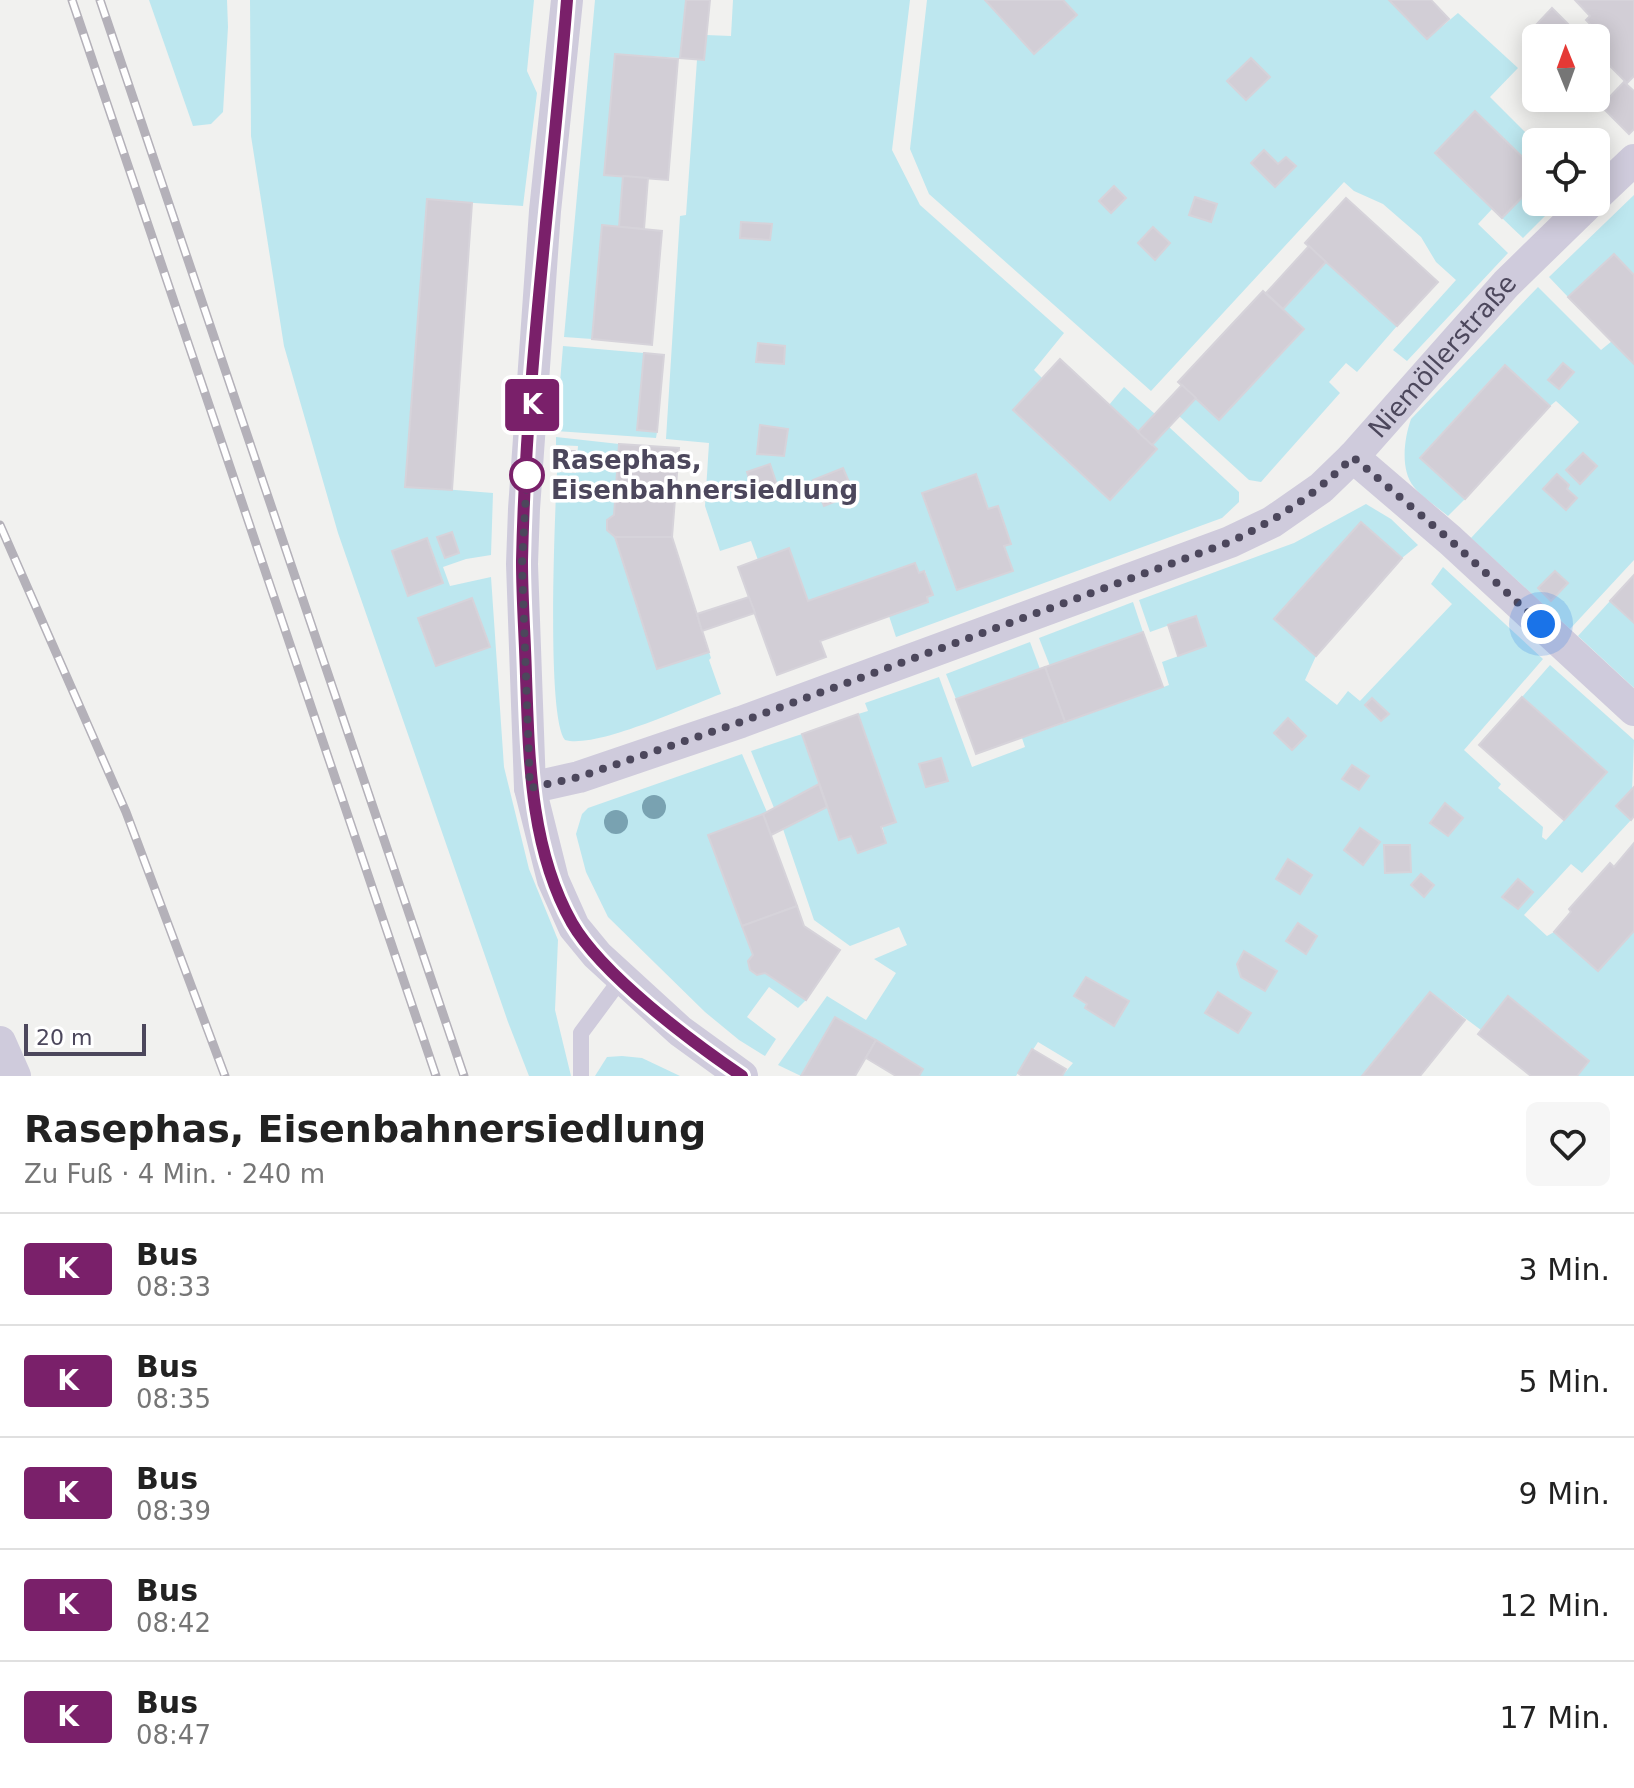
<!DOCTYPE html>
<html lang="de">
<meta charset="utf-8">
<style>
body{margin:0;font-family:"DejaVu Sans",sans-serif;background:#f6f6f6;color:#222;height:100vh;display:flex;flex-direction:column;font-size:30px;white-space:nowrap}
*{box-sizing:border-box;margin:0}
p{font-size:26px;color:#767676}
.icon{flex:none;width:44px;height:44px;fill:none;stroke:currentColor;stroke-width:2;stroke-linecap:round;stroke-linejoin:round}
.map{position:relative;height:1076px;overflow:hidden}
.drawer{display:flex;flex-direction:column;background:#fff;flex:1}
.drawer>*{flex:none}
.badge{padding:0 16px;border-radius:6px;font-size:28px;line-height:52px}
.needle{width:52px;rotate:359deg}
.buttons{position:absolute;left:1522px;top:24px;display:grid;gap:16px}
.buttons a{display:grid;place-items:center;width:88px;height:88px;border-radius:12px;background:#fff;box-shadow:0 4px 20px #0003;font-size:40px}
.scale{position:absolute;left:24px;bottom:20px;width:122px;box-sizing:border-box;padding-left:8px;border:4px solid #4c475c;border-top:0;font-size:22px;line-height:28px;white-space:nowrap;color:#4c475c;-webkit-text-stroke:6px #fff;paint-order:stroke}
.you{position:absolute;width:40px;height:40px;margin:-20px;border:6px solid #fff;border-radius:50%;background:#1a73e8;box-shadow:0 0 0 12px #1a73e833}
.map>.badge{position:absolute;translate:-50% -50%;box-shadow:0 0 0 4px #fff}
.round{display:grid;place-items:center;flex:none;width:84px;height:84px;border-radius:12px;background:#f6f6f6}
.head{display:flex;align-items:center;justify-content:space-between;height:136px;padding:0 24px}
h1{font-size:38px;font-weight:700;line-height:60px}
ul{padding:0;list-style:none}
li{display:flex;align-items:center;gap:24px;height:112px;padding:0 24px;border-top:2px solid #e0e0e0}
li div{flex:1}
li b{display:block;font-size:30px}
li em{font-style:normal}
li .badge{min-width:88px;font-weight:700;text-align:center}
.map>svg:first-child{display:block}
.green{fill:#bde7ef;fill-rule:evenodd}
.building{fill:#d2ced6;stroke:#d6d3da;stroke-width:2}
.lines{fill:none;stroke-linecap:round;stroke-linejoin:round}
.lane{stroke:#cfcbdc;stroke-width:16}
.street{stroke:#cfcbdc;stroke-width:32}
.rail-casing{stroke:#b4b1b9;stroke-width:9}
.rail{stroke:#fff;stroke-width:6;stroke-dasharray:18;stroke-linecap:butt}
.tree{fill:#79a2b1}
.line-casing{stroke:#fff;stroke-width:18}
.line{stroke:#7a206a;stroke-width:12}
.walk{stroke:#4c475c;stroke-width:8;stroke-dasharray:0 14.4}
.stop-dot{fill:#fff;stroke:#7a206a;stroke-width:4}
.labels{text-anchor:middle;stroke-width:7;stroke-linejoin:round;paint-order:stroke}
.street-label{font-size:26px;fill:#4c475c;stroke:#fff}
.stop-label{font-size:26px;font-weight:bold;fill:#4c475c;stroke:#fff;text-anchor:start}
</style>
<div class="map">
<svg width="1634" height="1076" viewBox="0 0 1634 1076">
<rect width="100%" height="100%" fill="#f1f1ef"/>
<g class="green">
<path d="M 149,0 L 227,0 L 228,27 L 223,112 L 211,124 L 193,126 Z"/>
<path d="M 250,0 L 534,0 L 527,71 L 537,93 L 523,206 L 427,200 L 405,486 L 493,493 L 491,555 L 466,559 L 443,567 L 450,586 L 491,577 L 504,767 L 529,869 L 558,940 L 555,1010 L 571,1076 L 529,1076 L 508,1022 L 338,533 L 284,346 L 251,136 Z"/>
<path d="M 595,0 L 686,0 L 680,58 L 615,54 L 604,174 L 623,176 L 619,227 L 602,226 L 592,339 L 564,337 Z"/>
<path d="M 733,0 L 910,0 L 892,150 L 920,205 L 1064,333 L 1034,370 L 1042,378 L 1013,410 L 1109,500 L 1157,450 L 1152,445 L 1169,427 L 1239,492 L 1239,502 L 1222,518 L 896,637 L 889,616 L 928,602 L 927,597 L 933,595 L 925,571 L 919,573 L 915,563 L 808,601 L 789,548 L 758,560 L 751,541 L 720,551 L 705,506 L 709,443 L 666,439 L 680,216 L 686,215 L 697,60 L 704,60 L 706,35 L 731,36 ZM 976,474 L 988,509 L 998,507 L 1011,543 L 1004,546 L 1012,570 L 957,590 L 922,493 Z"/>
<path d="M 927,0 L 985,0 L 1034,54 L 1077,15 L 1063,0 L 1389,0 L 1427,39 L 1458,13 L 1518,68 L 1490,97 L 1536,143 L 1536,170 L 1475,111 L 1435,153 L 1493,208 L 1478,224 L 1508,253 L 1407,361 L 1393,350 L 1456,280 L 1436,262 L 1421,237 L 1383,204 L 1354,191 L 1344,182 L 1151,391 L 929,194 L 910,149 Z"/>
<path d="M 1536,183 L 1536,202 L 1559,202 L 1523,238 L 1502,218 Z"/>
<path d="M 1634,195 L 1634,274 L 1614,254 L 1568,297 L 1549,277 Z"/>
<path d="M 1326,262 L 1397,326 L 1357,372 L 1346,363 L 1329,382 L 1340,393 L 1261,482 L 1249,480 L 1179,416 L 1196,398 L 1219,419 L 1304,330 L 1283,309 Z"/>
<path d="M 1538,287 L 1601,350 L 1612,341 L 1634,364 L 1634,560 L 1570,629 L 1471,538 L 1579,422 L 1556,401 L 1550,406 L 1504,365 L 1420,457 L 1465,499 L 1448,516 C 1437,507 1423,498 1414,487 C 1400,470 1404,439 1411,419 Z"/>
<path d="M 563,346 L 644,353 L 637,430 L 657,432 L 656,438 L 556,431 Z"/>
<path d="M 1124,387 L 1155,414 L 1138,432 L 1109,405 Z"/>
<path d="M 556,437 L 619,444 L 614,515 L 607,520 L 607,530 L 615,537 L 657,668 L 709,652 L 711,658 L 709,660 L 721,694 C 688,706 596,749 565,740 C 546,718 555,513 557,472 L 576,473 L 578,446 L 556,445 Z"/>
<path d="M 1366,504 L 1391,519 L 1418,545 L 1402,558 L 1361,522 L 1275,620 L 1316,656 L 1305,680 L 1337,705 L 1348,691 L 1360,701 L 1452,604 L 1431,584 L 1443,567 L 1543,659 L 1464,750 L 1501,784 L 1498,788 L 1543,827 L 1542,837 L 1546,840 L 1607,772 L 1522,697 L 1550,665 L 1634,740 L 1631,820 L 1582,873 L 1571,864 L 1524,915 L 1547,936 L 1554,932 L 1598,971 L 1634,931 L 1634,1076 L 1577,1076 L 1589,1061 L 1508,996 L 1481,1030 L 1430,992 L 1362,1076 L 1062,1076 L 1073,1063 L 1038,1042 L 1016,1076 L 919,1076 L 923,1069 L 835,1017 L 801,1076 L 778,1065 L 827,996 L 866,1020 L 896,973 L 874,959 L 907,945 L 899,927 L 850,946 L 814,920 L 783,829 L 827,807 L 839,840 L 851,836 L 858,853 L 886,843 L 858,714 L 868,711 L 865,703 L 939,677 L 972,767 L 1025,747 L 1022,738 L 1169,685 L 1162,662 L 1206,646 L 1195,616 L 1150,632 L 1139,600 L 1294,543 Z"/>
<path d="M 1610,601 L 1634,623 L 1634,688 L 1578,636 Z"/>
<path d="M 1133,602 L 1143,632 L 1050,666 L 1039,638 Z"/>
<path d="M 1030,642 L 1040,669 L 956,699 L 946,674 Z"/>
<path d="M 802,734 L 819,784 L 774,808 L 751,751 Z"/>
<path d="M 742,754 L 767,812 L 708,835 L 753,955 L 748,961 L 750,970 L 757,975 L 765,973 L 806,1000 L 798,1008 L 769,987 L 747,1017 L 776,1039 L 765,1056 L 739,1040 L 705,1012 L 608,917 L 586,872 L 576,834 L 582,814 L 588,808 Z"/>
<path d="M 622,1056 L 642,1058 L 680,1076 L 595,1076 L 607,1057 Z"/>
</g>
<g class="building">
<path d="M 686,0 L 710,0 L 704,60 L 680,58 Z"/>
<path d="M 985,0 L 1063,0 L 1077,15 L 1034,54 Z"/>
<path d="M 1389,0 L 1431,0 L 1449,19 L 1427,39 Z"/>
<path d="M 1575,0 L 1634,0 L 1634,76 L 1627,83 L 1596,52 L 1596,44 L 1603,37 L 1586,20 L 1590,16 Z"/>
<path d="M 1552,8 L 1569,25 L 1555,38 L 1549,38 L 1536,25 Z"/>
<path d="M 615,54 L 678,59 L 668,180 L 604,175 Z"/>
<path d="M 1251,58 L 1270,77 L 1246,100 L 1227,81 Z"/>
<path d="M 1624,82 L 1634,91 L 1634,129 L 1629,134 L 1601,106 Z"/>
<path d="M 1475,111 L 1536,170 L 1536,183 L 1502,218 L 1435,153 Z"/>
<path d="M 1264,150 L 1278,164 L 1286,157 L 1296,166 L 1275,187 L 1251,163 Z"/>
<path d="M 623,176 L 648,178 L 644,229 L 619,227 Z"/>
<path d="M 1114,186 L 1126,198 L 1111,213 L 1099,201 Z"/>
<path d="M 1195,197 L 1217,204 L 1211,222 L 1189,215 Z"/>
<path d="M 1346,198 L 1438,282 L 1397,326 L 1305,243 Z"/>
<path d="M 427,199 L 472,203 L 452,490 L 405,487 Z"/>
<path d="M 741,222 L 772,224 L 770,240 L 740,238 Z"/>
<path d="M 602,225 L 662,231 L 652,345 L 592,339 Z"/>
<path d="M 1153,227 L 1170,243 L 1155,260 L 1138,243 Z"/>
<path d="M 1309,246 L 1326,262 L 1283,309 L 1266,293 Z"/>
<path d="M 1614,254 L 1634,275 L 1634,364 L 1568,297 Z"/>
<path d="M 1263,291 L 1304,329 L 1219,420 L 1178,382 Z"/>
<path d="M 758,343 L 785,346 L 784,364 L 756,362 Z"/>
<path d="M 644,353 L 664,355 L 657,432 L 637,430 Z"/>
<path d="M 1060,359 L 1157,449 L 1110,500 L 1013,410 Z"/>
<path d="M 1563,363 L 1574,372 L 1559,389 L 1548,380 Z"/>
<path d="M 1505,365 L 1550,406 L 1465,499 L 1420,458 Z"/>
<path d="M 1182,385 L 1196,398 L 1152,445 L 1138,432 Z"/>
<path d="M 760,425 L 788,429 L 784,456 L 757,454 Z"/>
<path d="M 619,444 L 679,448 L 672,537 L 615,537 L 607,530 L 607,520 L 614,515 Z"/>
<path d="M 566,451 L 575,451 L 574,469 L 565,468 Z"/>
<path d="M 1583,453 L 1597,466 L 1580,484 L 1566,470 Z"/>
<path d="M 770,464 L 778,488 L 754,495 L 747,472 Z"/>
<path d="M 843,468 L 854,494 L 824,506 L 813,480 Z"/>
<path d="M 976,474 L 988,509 L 998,506 L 1011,544 L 1004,546 L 1013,571 L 957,590 L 922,493 Z"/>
<path d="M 1557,474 L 1569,485 L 1567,489 L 1577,498 L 1566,510 L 1543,489 Z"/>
<path d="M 1361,522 L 1402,558 L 1316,656 L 1274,619 Z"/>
<path d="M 452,532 L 459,553 L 445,558 L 437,537 Z"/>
<path d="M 615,537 L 672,537 L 709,652 L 657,669 Z"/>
<path d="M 427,538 L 443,583 L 408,596 L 392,551 Z"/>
<path d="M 789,548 L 808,601 L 915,563 L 919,573 L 924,571 L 933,595 L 927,597 L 928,602 L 820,641 L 826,657 L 777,675 L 738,567 Z"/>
<path d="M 1555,571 L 1568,583 L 1551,601 L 1538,588 Z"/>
<path d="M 1634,575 L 1634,623 L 1610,601 Z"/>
<path d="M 749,597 L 755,613 L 702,631 L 697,614 Z"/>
<path d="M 472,598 L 490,647 L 436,666 L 418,618 Z"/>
<path d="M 1196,616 L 1206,646 L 1178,656 L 1168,625 Z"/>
<path d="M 1143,632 L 1163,687 L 1065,722 L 1045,667 Z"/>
<path d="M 1045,667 L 1065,722 L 976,754 L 956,699 Z"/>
<path d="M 1522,697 L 1607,772 L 1564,820 L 1479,745 Z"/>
<path d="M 1372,698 L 1389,714 L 1381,721 L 1365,705 Z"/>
<path d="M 858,714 L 896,822 L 881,827 L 886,843 L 858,853 L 851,836 L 839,840 L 802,734 Z"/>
<path d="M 1288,718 L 1306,736 L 1292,750 L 1274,733 Z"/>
<path d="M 941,758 L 948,781 L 926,787 L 919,764 Z"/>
<path d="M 1352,765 L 1369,776 L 1359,790 L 1342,779 Z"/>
<path d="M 819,784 L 827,807 L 771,835 L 763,814 Z"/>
<path d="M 1634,787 L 1634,816 L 1631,820 L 1616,806 Z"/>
<path d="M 1445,803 L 1463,818 L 1448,836 L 1430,823 Z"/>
<path d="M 763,814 L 797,906 L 742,926 L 708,835 Z"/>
<path d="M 1360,828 L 1380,842 L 1363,865 L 1344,850 Z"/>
<path d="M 1634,843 L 1634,931 L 1598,971 L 1554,932 L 1571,912 L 1569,909 L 1610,863 L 1614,867 Z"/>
<path d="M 1384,845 L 1410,845 L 1411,872 L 1385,873 Z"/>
<path d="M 1288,859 L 1312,875 L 1300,894 L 1276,879 Z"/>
<path d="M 1421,874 L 1434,885 L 1424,897 L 1411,885 Z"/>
<path d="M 1518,879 L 1533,892 L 1518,909 L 1502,897 Z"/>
<path d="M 797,906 L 804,926 L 840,950 L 806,1000 L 765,973 L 757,975 L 750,970 L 748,961 L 753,955 L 742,926 Z"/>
<path d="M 1298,923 L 1317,936 L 1306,954 L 1286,941 Z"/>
<path d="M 1244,951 L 1277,971 L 1265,991 L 1241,977 L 1237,964 Z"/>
<path d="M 1086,977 L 1129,1001 L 1114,1026 L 1085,1008 L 1087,1004 L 1074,996 Z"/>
<path d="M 1218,992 L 1251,1013 L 1238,1033 L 1205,1013 Z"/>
<path d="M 1430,992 L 1465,1020 L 1420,1076 L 1362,1076 Z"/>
<path d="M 1508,996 L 1589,1061 L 1577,1076 L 1531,1076 L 1478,1034 Z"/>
<path d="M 835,1017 L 876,1040 L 855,1076 L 801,1076 Z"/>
<path d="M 876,1040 L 923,1069 L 919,1076 L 896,1076 L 866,1058 Z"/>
<path d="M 1032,1049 L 1066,1069 L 1062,1076 L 1022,1076 L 1018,1073 Z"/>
</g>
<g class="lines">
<path class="lane" d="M 581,1076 L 581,1033 L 621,979"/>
<g class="street">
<path d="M 567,0 L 545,211 L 524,509 L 522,564 L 530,788 L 553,880 L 574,927 L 597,955 L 680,1031 L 742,1076"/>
<path d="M 1596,196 L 1634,160"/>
<path d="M 1353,457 L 1450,540 L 1634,710"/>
<path id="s1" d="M 530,788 L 579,777 L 741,722 L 1230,542 L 1272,522 L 1321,488 L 1353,457 L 1506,284 L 1590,202"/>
<path d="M 0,1042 L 15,1076"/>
</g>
<defs>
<g id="rail">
<path d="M 72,0 L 436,1076"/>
<path d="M 100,0 L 464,1076"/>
<path d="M 0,525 L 126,812 L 225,1076"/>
</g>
</defs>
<use href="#rail" class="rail-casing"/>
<use href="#rail" class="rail"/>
</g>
<g class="tree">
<circle cx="654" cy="807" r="12"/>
<circle cx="616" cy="822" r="12"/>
</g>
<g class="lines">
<defs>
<path id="line" d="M 567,0 C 552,187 526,373 522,561 C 522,599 525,638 526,676 C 529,758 530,849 572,923 C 602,975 692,1042 742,1076"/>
</defs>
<use href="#line" class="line-casing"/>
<use href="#line" class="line"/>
<path class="walk" d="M 527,475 L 522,564 L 530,788 L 579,777 L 735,724 L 1230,542 C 1281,517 1312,497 1353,457 L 1450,540 L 1541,624"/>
</g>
<circle class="stop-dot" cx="527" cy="475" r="16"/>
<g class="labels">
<g class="street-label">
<text dy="9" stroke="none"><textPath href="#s1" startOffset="1028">Niemöllerstraße</textPath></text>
</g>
<g class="stop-label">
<text x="551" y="469">Rasephas,<tspan x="551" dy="30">Eisenbahnersiedlung</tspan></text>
</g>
</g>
</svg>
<div class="buttons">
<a><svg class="needle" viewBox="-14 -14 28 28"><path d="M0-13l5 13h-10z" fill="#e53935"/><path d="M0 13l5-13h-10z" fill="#767676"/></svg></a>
<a><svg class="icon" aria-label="locate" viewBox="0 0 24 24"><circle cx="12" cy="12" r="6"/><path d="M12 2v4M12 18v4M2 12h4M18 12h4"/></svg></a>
</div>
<div class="scale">20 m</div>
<div class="you" style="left:1541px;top:624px"></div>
<b class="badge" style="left:532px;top:405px;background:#7a206a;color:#fff">K</b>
</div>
<section class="drawer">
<div class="head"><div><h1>Rasephas, Eisenbahnersiedlung</h1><p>Zu Fuß · 4 Min. · 240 m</p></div><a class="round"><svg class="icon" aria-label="heart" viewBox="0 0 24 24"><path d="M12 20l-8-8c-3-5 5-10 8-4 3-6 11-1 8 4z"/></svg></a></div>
<ul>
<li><span class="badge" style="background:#7a206a;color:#fff">K</span><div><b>Bus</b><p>08:33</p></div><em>3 Min.</em></li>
<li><span class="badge" style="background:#7a206a;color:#fff">K</span><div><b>Bus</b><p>08:35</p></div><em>5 Min.</em></li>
<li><span class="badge" style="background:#7a206a;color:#fff">K</span><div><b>Bus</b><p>08:39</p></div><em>9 Min.</em></li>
<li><span class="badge" style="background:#7a206a;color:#fff">K</span><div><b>Bus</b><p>08:42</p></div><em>12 Min.</em></li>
<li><span class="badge" style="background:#7a206a;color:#fff">K</span><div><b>Bus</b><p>08:47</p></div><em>17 Min.</em></li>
</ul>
</section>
